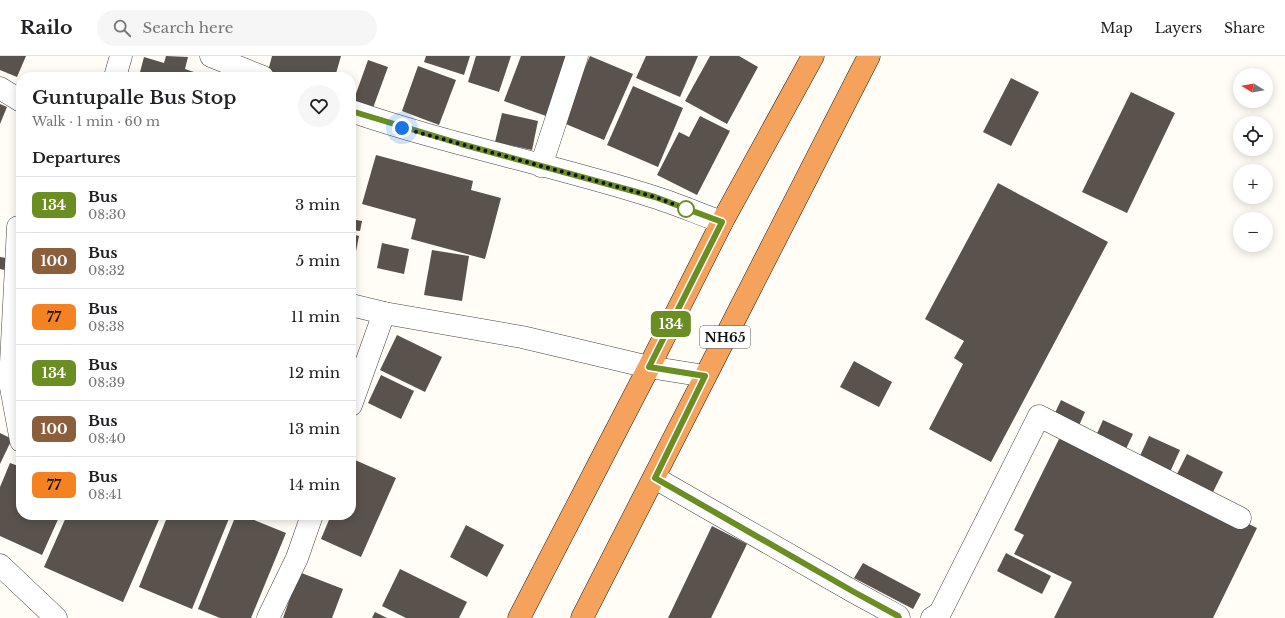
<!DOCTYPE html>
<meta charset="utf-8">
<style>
body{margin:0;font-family:"Libre Baskerville",serif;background:#f6f6f6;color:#202124;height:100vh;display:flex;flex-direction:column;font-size:15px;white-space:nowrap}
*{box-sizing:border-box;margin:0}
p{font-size:13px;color:#757577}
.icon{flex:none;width:22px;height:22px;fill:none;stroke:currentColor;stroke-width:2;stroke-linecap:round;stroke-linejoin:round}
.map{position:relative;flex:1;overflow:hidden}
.side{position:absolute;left:16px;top:16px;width:340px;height:448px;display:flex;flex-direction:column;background:#fff;border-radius:16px;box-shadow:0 2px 10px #0003}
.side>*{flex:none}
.badge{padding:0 8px;border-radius:6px;font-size:14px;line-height:26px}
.needle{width:26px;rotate:281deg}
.controls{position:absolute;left:1233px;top:12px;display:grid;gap:8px}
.controls a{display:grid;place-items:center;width:40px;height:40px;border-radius:50%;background:#fff;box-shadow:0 2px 10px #0003;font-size:20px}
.you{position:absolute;width:20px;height:20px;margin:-10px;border:3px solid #fff;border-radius:50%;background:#1a73e8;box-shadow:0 0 0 6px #1a73e833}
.map>.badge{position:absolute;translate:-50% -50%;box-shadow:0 0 0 2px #fff}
h2{padding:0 16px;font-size:15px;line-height:36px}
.round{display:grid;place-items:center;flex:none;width:42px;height:42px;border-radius:21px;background:#f6f6f6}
.headline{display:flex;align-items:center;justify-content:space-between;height:68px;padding:0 16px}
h1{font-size:19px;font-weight:600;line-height:30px}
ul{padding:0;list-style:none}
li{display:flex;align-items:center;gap:12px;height:56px;padding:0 16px;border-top:1px solid #e0e0e0}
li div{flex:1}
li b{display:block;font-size:15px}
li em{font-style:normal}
li .badge{min-width:44px;font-weight:700;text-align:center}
header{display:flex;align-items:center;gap:24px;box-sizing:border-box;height:56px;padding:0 20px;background:#fff;border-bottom:1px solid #e0e0e0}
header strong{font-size:19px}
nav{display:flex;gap:22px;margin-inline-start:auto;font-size:14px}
.search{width:280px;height:36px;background:#f6f6f6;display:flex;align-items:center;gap:10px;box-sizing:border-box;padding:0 14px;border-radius:22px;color:#757577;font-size:15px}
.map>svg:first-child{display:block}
.building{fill:#5a524d}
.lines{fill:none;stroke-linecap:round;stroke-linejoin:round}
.minor-casing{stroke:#444;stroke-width:23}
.highway-casing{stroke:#222;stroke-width:23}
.minor{stroke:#fff;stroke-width:22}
.highway{stroke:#f5a25d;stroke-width:22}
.line-casing{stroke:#fff;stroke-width:9}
.line{stroke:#6b8e23;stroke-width:6}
.walk{stroke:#111;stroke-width:4;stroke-dasharray:0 7.2}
.stop-dot{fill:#fff;stroke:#6b8e23;stroke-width:2}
.labels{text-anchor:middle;stroke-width:4;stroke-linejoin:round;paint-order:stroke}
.shield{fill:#fff;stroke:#585858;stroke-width:1}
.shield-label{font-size:13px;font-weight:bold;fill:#111}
</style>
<header>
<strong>Railo</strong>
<div class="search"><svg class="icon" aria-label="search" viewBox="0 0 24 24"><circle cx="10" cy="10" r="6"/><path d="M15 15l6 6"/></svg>Search here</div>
<nav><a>Map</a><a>Layers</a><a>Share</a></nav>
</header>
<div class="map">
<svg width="1285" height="562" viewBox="0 0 1285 562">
<rect width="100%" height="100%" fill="#fffdf5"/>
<g class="building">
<path d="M 0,0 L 26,0 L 17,21 L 0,14 Z"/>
<path d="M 166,0 L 188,1 L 185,13 L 194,16 L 192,21 L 139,20 L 144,1 L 164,7 Z"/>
<path d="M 272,0 L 341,0 L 335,21 L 312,21 L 301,18 L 300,21 L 288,21 L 268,15 Z"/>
<path d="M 426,0 L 470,0 L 464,19 L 424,6 Z"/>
<path d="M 476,0 L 511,0 L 499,36 L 468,26 Z"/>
<path d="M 521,0 L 567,0 L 546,60 L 504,45 Z"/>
<path d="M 590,0 L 633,18 L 604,84 L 561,66 Z"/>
<path d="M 646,0 L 698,0 L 680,41 L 636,22 Z"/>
<path d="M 710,0 L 739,0 L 758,11 L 727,68 L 685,45 Z"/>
<path d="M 368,4 L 388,11 L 373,52 L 353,46 Z"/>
<path d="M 418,10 L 456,24 L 439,69 L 402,55 Z"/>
<path d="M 1011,22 L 1039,36 L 1011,90 L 983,76 Z"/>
<path d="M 633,30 L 683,52 L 658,111 L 607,89 Z"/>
<path d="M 1131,36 L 1175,57 L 1127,157 L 1082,136 Z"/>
<path d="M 0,48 L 7,51 L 0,68 Z"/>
<path d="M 502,57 L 538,65 L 532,94 L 495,86 Z"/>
<path d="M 700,60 L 730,75 L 697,139 L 657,119 L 679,76 L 689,81 Z"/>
<path d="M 376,99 L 473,125 L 471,134 L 501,142 L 485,203 L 411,183 L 416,163 L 362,148 Z"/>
<path d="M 998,127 L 1108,186 L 991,406 L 929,373 L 963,308 L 954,302 L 964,285 L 925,263 Z"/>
<path d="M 351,163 L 362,165 L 360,175 L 351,174 Z"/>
<path d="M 351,178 L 359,180 L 352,216 L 351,216 Z"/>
<path d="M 382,187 L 409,193 L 404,218 L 377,212 Z"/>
<path d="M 432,194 L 469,200 L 462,245 L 424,239 Z"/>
<path d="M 0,201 L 12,203 L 9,215 L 0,213 Z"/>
<path d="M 397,279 L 442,301 L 425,336 L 380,314 Z"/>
<path d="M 854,305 L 892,326 L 879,351 L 840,331 Z"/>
<path d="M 381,319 L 414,335 L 401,363 L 368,347 Z"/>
<path d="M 1061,344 L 1085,356 L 1078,372 L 1054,359 Z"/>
<path d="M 1103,364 L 1133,378 L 1125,395 L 1095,382 Z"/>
<path d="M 0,377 L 12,383 L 0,408 Z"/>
<path d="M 1062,377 L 1257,472 L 1213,562 L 1054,562 L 1072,526 L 1014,498 L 1024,479 L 1014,474 Z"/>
<path d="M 1149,380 L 1180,394 L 1170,416 L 1139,402 Z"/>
<path d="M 1187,398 L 1223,416 L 1213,436 L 1177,418 Z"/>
<path d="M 355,404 L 396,422 L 361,501 L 321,483 L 331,459 L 351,459 L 351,413 Z"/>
<path d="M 10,407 L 21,411 L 21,459 L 60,459 L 42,499 L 0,480 L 0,431 Z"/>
<path d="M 67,459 L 161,459 L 123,546 L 44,511 Z"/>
<path d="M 168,459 L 230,460 L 192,553 L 139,531 Z"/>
<path d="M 236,459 L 242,459 L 286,477 L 251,562 L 220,562 L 198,553 Z"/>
<path d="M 466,469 L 504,489 L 487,521 L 450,501 Z"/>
<path d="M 712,470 L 747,488 L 711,562 L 668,562 Z"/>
<path d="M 1006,497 L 1051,520 L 1042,538 L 997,515 Z"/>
<path d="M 863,507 L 921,538 L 913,553 L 854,522 Z"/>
<path d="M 400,513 L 467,546 L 459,562 L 406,562 L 382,550 Z"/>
<path d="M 299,516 L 343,533 L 332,562 L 283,562 Z"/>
<path d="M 375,556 L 387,562 L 372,562 Z"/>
</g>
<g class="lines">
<defs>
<g id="minor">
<path d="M 211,0 L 263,21"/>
<path d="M 115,21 L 121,0"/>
<path d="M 0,32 L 21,45"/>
<path d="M 351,55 C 450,89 554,109 654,141 C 677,148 699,158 722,166"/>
<path d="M 541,110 L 577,0"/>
<path d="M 18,171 L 10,326 L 21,385"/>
<path d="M 351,249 L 384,257 L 522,281 L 649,311 L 705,320"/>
<path d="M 351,349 L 384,257"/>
<path d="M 655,422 L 854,536 L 898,560 L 899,562"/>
<path d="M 0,509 L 56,562"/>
<path d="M 268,562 L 297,502 L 312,459"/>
<path d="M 932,562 L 940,557 L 1039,360 L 1240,462"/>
</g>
<g id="highway">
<path d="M 519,562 L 649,311 L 722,166 L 813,0"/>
<path d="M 582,562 L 869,0"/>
</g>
</defs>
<use href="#minor" class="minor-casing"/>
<use href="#highway" class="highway-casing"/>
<use href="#minor" class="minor"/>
<use href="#highway" class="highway"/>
</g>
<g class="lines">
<defs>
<path id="line" d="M 351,55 L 461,88 L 655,141 L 722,166 L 649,311 L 705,320 L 655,422 L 854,536 L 898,560 L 899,562"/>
</defs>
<use href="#line" class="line-casing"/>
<use href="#line" class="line"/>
<path class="walk" d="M 402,72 L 655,141 L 686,153"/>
</g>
<circle class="stop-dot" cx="686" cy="153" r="8"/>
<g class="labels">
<rect class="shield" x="700" y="270" width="50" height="22" rx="3"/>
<g class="shield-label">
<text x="725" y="286">NH65</text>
</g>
</g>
</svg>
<div class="controls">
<a><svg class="needle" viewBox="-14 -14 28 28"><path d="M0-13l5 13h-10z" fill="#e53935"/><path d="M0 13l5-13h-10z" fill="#757577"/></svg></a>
<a><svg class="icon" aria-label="locate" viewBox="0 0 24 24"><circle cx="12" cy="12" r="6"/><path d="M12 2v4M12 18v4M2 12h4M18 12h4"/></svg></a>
<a>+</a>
<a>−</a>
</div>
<div class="you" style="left:402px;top:72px"></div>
<b class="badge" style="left:671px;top:268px;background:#6b8e23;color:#fff">134</b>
<section class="side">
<div class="headline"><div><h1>Guntupalle Bus Stop</h1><p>Walk · 1 min · 60 m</p></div><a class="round"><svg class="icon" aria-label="heart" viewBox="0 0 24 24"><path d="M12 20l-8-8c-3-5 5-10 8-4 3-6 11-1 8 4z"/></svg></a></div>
<h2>Departures</h2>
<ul>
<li><span class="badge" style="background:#6b8e23;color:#fff">134</span><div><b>Bus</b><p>08:30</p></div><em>3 min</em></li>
<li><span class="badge" style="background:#8b5e3c;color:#fff">100</span><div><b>Bus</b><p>08:32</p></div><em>5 min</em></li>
<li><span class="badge" style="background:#f58220;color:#111">77</span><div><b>Bus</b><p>08:38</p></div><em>11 min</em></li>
<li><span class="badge" style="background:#6b8e23;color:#fff">134</span><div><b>Bus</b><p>08:39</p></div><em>12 min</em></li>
<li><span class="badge" style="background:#8b5e3c;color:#fff">100</span><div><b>Bus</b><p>08:40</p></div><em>13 min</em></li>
<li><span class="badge" style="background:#f58220;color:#111">77</span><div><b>Bus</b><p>08:41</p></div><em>14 min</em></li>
</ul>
</section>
</div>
